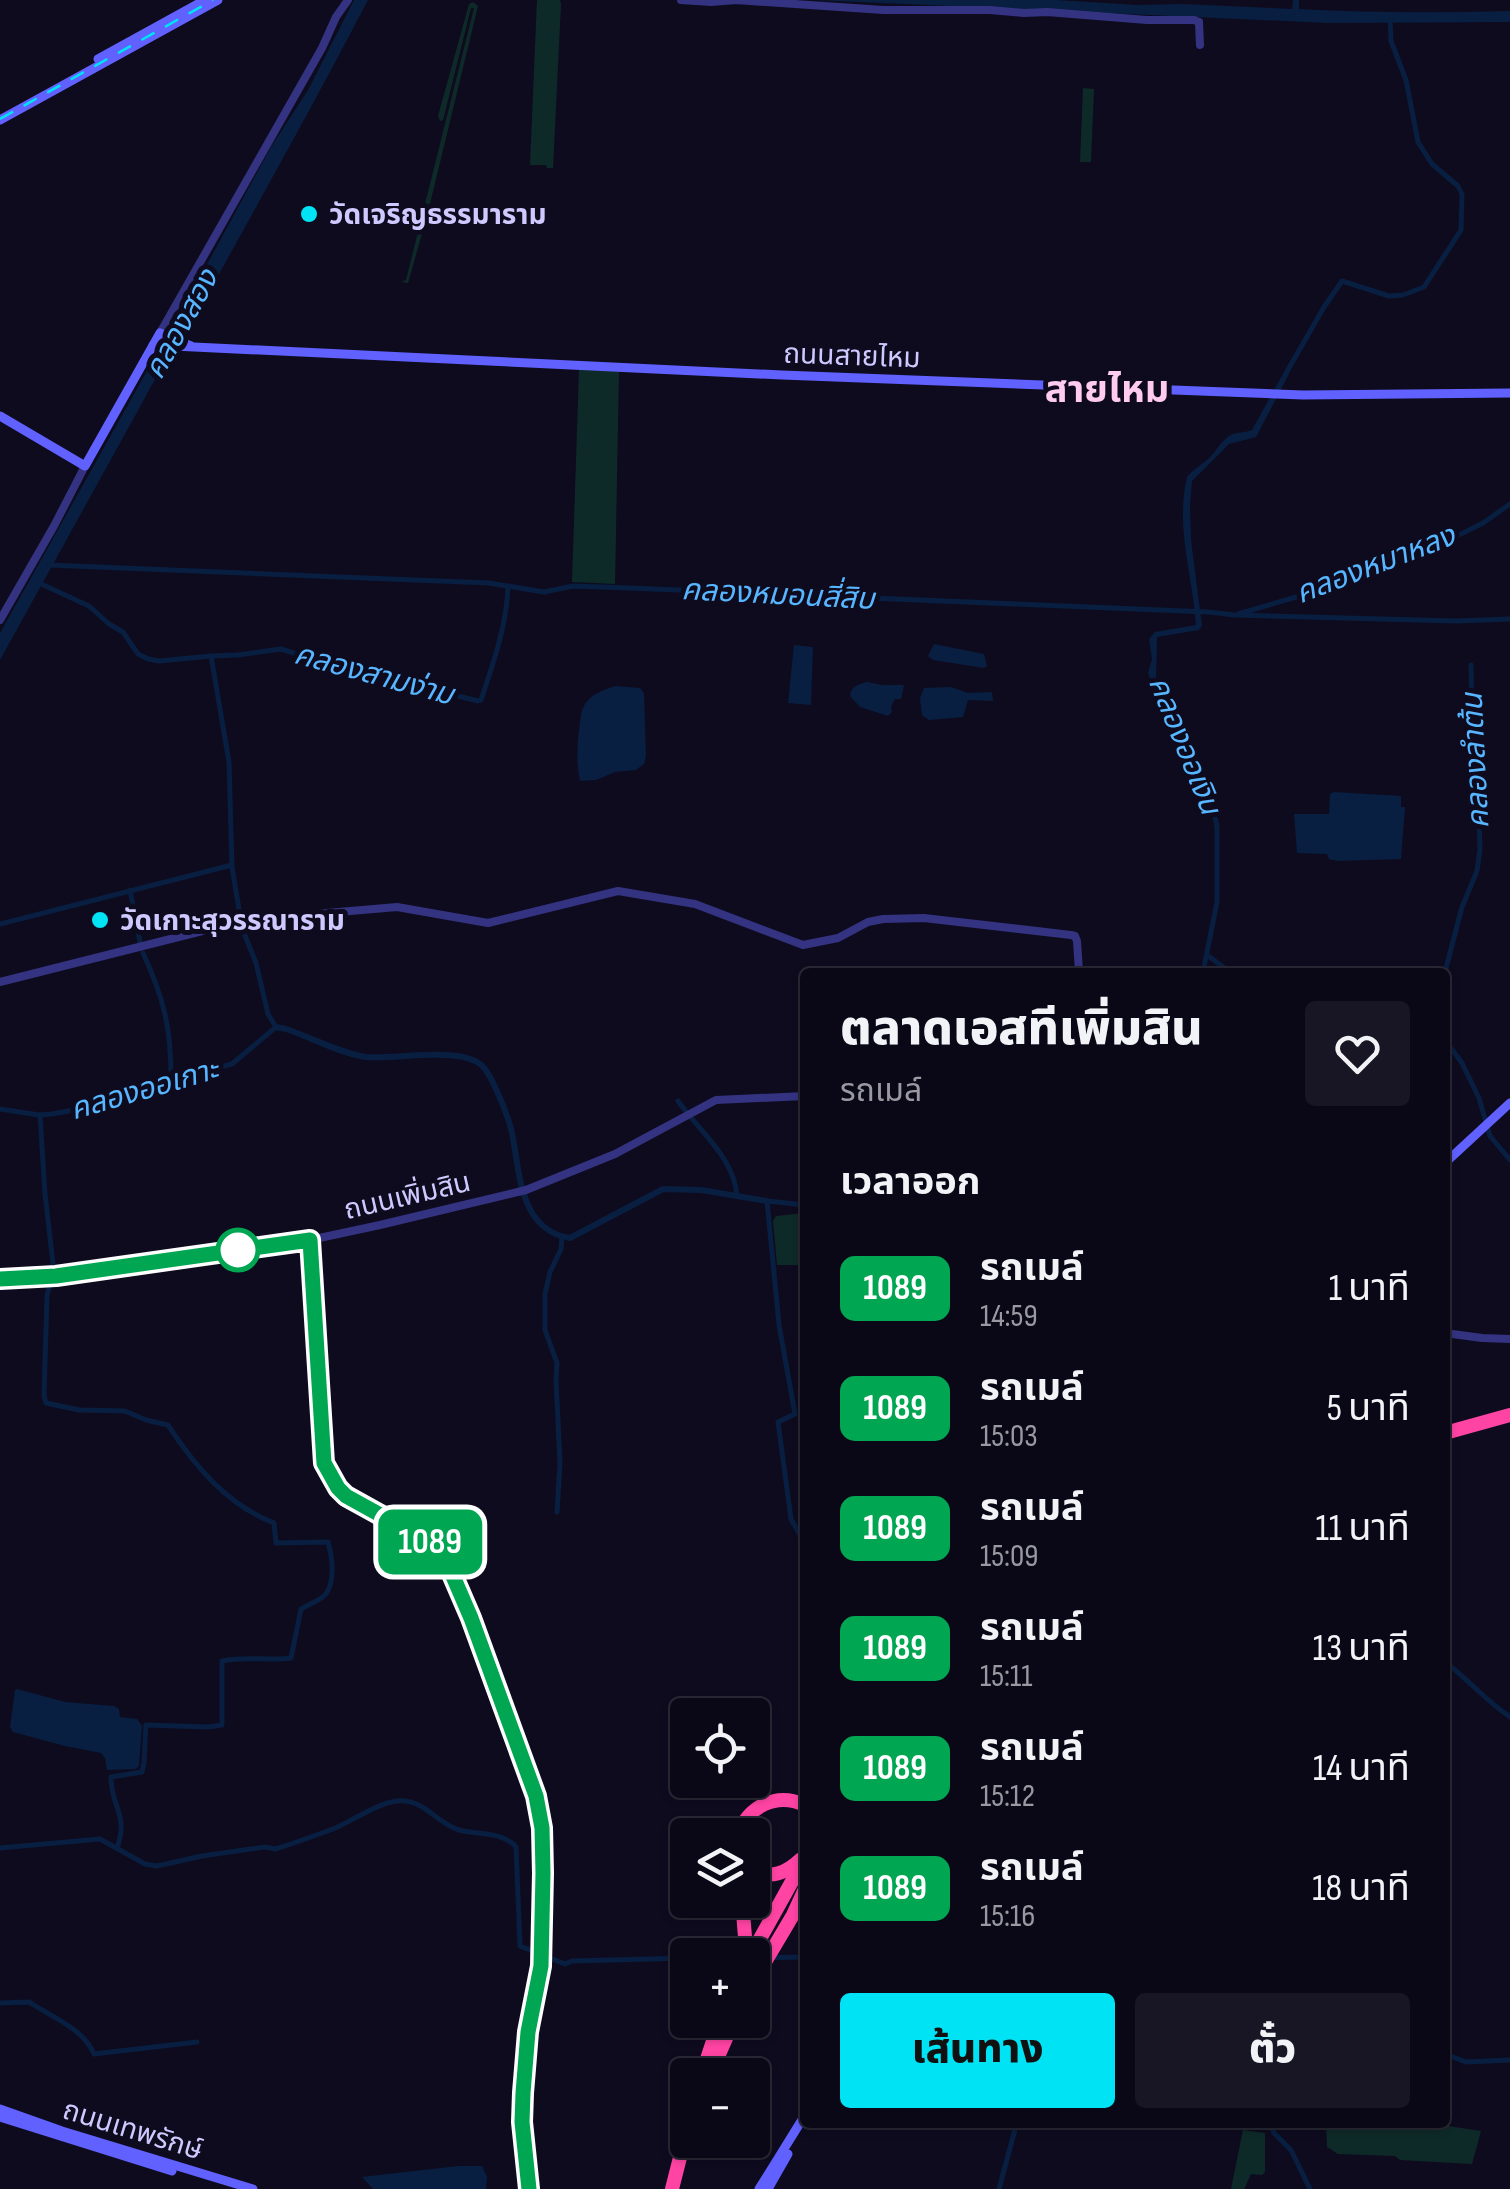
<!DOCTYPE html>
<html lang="th">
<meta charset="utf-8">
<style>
body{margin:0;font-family:"Sofia Sans Condensed","Noto Sans Thai",sans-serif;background:#181624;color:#f1f3f6;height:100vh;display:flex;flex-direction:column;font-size:38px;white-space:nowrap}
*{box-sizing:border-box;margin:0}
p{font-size:32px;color:#999aa1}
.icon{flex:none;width:55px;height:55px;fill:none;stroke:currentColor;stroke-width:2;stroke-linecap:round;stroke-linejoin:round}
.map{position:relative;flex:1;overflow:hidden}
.side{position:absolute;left:800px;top:968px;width:650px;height:1160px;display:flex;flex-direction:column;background:#0a0817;border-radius:10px;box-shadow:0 2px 8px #0004,0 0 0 2px #2a2936}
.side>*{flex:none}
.badge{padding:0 20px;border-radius:15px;font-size:35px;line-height:65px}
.tools{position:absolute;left:670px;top:1698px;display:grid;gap:20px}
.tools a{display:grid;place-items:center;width:100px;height:100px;border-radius:10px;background:#0a0817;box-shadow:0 2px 8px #0004,0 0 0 2px #2a2936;font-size:50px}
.map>.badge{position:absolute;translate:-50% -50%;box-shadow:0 0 0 5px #fff}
h2{padding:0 40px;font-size:38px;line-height:90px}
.round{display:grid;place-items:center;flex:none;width:105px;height:105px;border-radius:10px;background:#181624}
.head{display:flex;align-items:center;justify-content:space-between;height:170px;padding:0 40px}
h1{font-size:48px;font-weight:800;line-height:75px}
.button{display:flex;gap:20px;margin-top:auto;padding:20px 40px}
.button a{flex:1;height:115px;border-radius:10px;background:#00e3f4;color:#111;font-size:40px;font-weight:800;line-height:115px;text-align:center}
.button a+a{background:#181624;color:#f1f3f6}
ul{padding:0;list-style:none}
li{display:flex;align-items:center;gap:30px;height:120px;padding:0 40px}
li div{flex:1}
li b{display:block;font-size:38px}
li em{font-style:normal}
li .badge{min-width:110px;font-weight:700;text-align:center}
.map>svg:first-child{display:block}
.green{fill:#0e2a28}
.water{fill:#081f41}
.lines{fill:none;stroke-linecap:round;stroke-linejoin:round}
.canal{stroke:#081f41;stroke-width:5}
.river{stroke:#081f41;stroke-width:6}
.tertiary{stroke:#343381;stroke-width:8}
.secondary{stroke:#6061ff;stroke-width:9}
.motorway{stroke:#ff44a3;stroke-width:14}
.rail{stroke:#00e3f4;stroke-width:2.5;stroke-dasharray:15 12;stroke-linecap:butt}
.line-casing{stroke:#fff;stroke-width:22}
.line{stroke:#00a651;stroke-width:15}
.poi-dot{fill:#00e3f4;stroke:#0e0b1f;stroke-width:4}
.stop-dot{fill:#fff;stroke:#00a651;stroke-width:5}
.labels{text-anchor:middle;stroke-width:10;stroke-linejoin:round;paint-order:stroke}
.poi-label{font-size:28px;font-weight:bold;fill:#cec9ff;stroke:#0e0b1f;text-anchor:start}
.street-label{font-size:28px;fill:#cec9ff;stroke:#0e0b1f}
.water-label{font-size:30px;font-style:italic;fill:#57b6ff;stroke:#0e0b1f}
.district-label{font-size:38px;font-weight:bold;fill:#ffcbee;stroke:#0e0b1f}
</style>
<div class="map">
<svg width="1510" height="2189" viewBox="0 0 1510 2189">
<rect width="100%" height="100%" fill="#0e0b1f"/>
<g class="green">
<path d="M 537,0 L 560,0 L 561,4 L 553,168 L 547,168 L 546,165 L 530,165 Z"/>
<path d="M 473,2 L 478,6 L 427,216 L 408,283 L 401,282 L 406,280 L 474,8 L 471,8 L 443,120 L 440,121 L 438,116 L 469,4 Z"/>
<path d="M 1083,88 L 1094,89 L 1091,162 L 1080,162 Z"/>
<path d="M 579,369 L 619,371 L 615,584 L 572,582 Z"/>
<path d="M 805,1213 L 805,1265 L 777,1265 L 773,1221 L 776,1216 Z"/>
<path d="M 1326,2123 L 1429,2123 L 1481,2131 L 1472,2164 L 1400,2160 L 1395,2156 L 1338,2154 L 1327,2147 Z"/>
<path d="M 1243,2130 L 1265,2133 L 1265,2172 L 1262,2175 L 1251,2174 L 1244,2189 L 1231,2189 Z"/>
</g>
<g class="water">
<path d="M 354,0 L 368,0 C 307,117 242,232 178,348 C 174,354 169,360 164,366 C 155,378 148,392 141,405 L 0,660 L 0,633 L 157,353 L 189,290 L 199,279 L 271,147 L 308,90 Z"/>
<path d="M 814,0 L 1056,0 L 1138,5 L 1183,4 L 1292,9 L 1293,0 L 1299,0 L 1299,9 C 1370,13 1440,13 1510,11 L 1510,22 L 1329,23 Z"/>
<path d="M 1284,372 L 1289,374 L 1256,437 L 1229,444 L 1192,481 L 1190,505 L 1191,540 L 1202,626 L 1199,630 L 1157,637 L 1156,683 L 1170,711 L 1164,711 L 1148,673 L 1152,659 L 1149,639 L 1155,632 L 1196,625 C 1193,576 1175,529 1187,477 C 1194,468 1204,464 1212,455 C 1219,447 1224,436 1236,433 C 1242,432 1247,432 1252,430 Z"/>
<path d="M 934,644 L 984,654 L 987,666 L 984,668 L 933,660 L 928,656 Z"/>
<path d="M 794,645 L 813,647 L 811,705 L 788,703 Z"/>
<path d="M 867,682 L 882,685 L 904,685 L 901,699 L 895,699 L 891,706 L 892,712 L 888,716 L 860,707 L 850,696 C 851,686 859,684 867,682 Z"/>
<path d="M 615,686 L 640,688 L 644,693 L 646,756 L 644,764 L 636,770 L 615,772 L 596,780 L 580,781 C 577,767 577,755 578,741 C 582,708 578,698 615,686 Z"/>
<path d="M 951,687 L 968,693 L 992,692 L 993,701 L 968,700 L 963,717 L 929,720 L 922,715 L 920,698 L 924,688 Z"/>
<path d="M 1334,792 L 1401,796 L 1401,807 L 1405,807 L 1401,859 L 1338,861 L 1329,859 L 1327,854 L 1297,853 L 1294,814 L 1329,814 L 1330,794 Z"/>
<path d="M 17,1689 L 65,1702 L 114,1706 L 119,1709 L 120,1717 L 137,1719 L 142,1726 L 139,1766 L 135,1769 L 107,1770 L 105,1758 L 101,1753 L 65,1746 L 13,1732 L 10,1727 L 15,1690 Z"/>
<path d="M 458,2166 L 482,2166 L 487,2177 L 486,2189 L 373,2189 L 362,2177 Z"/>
</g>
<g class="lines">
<g class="canal">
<path d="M 1285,375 L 1324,307 L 1342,281 L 1389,296 L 1403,295 L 1424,287 L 1461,230 L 1462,194 L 1458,186 L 1432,164 L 1418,142 L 1406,80 L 1391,41 L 1390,21"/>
<path d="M 49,565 L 489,583 L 544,592 L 573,586 L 629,588 L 1208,612 L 1235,615 L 1456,621 L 1510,619"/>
<path d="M 1238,614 L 1348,582 L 1387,561 L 1439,545 L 1483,523 L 1510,504"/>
<path d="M 211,656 L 238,655 L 281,649 L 322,662 L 478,701 L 481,700 C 493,664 507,624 508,586"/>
<path d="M 1165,707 L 1213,806 L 1217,827 L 1217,902 L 1203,972"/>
<path d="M 130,890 L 140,942"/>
<path d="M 0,924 L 232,865"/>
<path d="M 143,953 C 164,999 171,1027 171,1079"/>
<path d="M 1207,955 L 1230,972"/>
<path d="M 1445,972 L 1462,907 L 1477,871 L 1480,849 L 1479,821 L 1473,789 L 1475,736 L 1472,717 L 1471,665"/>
<path d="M 1445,1040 L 1462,1063 L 1479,1098 L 1490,1136 L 1510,1160"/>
<path d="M 678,1101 C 699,1131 734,1157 737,1196"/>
<path d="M 0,1109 L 39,1115 L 52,1114 L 107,1104 L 170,1080 L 232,1064 L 276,1027 L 268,1014 L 256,963 L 242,928 L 232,867 L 229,762 L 211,656 L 159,661 L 148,659 L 138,654 L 123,632 L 109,624 L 89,606 L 39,583"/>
<path d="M 40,1115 L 45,1194 L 54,1272 L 47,1295 L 44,1396 L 46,1403 L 79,1410 L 125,1411 L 146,1420 L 168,1425 C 195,1466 227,1505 274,1523 L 276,1543 L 328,1542 C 332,1556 336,1582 325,1595 C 319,1601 309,1604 301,1609 L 291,1658 C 269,1661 245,1656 222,1661 L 222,1725 L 208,1727 L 146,1725 L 144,1763 L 142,1772 L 111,1777 C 111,1808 129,1814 117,1848"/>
<path d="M 805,1205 L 767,1201 L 779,1325 L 795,1414 L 778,1422 L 791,1519 L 805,1544"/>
<path d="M 557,1512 L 560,1463 L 556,1380 L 557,1363 L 545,1330 L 545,1294 L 550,1272 L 561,1249 L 562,1237"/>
<path d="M 1445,1662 C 1469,1680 1485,1700 1510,1717"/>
<path d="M 0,1848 L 100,1839 L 145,1864 L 157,1866 L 202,1856 L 265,1847 L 275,1849 C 295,1843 314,1836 333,1829 C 353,1821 384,1798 405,1801 C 426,1803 439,1824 459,1830 C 478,1835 502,1831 516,1847 L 520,1946 L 565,1964 L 572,1961 L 688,1958"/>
<path d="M 752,1958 L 805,1957"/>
<path d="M 0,2003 L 29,2002 L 34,2005 C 56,2019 84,2030 94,2054 L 197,2042"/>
<path d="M 1445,2054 L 1466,2062 L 1510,2060"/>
<path d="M 1255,2122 L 1268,2125 L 1289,2122"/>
<path d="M 1271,2125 L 1274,2133 L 1291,2150 L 1310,2189"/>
<path d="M 999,2189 L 1017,2122"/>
</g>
<path class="river" d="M 276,1027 L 286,1029 C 310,1037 342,1054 366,1057 C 396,1060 467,1044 485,1069 C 494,1081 509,1118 512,1133 C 520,1172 519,1230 570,1238 L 663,1189 L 701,1190 L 767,1201"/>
<g class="tertiary">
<path d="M 681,0 L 711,2 L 736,0 L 883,10 L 990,10 L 1024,13 L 1047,12 L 1147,20 L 1194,20 L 1199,22"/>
<path d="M 1199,22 L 1200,45"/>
<path d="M 160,333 L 322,48 L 336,17 L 348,0"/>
<path d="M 0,620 L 54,526 L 85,466"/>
<path d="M 0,982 L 246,920 L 397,907 L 488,923 L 618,891 L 695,904 L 803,945 L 838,938 L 868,922 L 883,919 L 924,918 L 1071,935 L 1075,936 L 1077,941 L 1079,972"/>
<path d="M 310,1240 L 324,1463 L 338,1488 L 346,1496 L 431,1543 L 446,1560 L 471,1618 L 536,1795 L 543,1828 L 543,1873 L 541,1966 L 528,2032 L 523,2093 L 522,2122 L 529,2189"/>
<path d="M 0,1279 L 26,1279 L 89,1272 L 310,1240 L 380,1225 L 526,1190 L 615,1154 L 716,1100 L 805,1096"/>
<path d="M 1445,1333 L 1482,1338 L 1510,1339"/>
</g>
<g class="secondary">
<path d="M 98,59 L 205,0"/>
<path d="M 0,120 L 218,0"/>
<path d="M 153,345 L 782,375 L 1303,395 L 1510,393"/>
<path d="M 0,416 L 85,466 L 160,333 L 191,346"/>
<path d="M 1445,1163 L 1510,1103"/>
<path d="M 0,2109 L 62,2131 L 253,2189"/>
<path d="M 0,2117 L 172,2171"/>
<path d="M 759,2189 L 805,2115"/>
<path d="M 768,2189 L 788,2154"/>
</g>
<g class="motorway">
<path d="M 1445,1433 L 1510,1415"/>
<path d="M 738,1835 C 748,1806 776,1792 805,1805"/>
<path d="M 752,1871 C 772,1879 786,1873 801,1859"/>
<path d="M 742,1900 L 745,1937 L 743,1955"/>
<path d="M 751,1955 L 805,1858"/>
<path d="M 752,1984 L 793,1915 L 805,1889"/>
<path d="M 706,2062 L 720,2020"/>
<path d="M 710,2075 L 734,2020"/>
<path d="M 672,2189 L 688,2126"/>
</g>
<path class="rail" d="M 0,119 L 213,0"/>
</g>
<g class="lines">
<defs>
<path id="line" d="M 0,1279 L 56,1276 L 310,1240 L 324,1463 L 338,1488 L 346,1496 L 431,1543 L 446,1560 L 471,1618 L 536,1796 L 542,1828 L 543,1873 L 541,1966 L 528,2032 L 523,2093 L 522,2122 L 529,2189"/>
</defs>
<use href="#line" class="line-casing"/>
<use href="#line" class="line"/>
</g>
<g class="poi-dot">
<circle cx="309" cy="214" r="10"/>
<circle cx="100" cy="920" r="10"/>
</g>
<circle class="stop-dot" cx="238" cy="1250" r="20"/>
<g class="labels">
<g class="poi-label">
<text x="329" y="224">วัดเจริญธรรมาราม</text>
<text x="120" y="930">วัดเกาะสุวรรณาราม</text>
</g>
<g class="street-label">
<text transform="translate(852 355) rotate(2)" y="10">ถนนสายไหม</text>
<text transform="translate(407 1195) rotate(-13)" y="10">ถนนเพิ่มสิน</text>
<text transform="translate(133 2129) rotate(17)" y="10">ถนนเทพรักษ์</text>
</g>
<g class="water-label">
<text transform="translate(181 324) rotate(-61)" y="10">คลองสอง</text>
<text transform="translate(1375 564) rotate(-21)" y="10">คลองหมาหลง</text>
<text transform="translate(778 594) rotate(3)" y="10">คลองหมอนสี่สิบ</text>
<text transform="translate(374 674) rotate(15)" y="10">คลองสามง่าม</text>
<text transform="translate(1185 745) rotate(68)" y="10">คลองออเงิน</text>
<text transform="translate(1475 761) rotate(-93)" y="10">คลองลำต้น</text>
<text transform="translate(144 1089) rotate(-16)" y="10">คลองออเกาะ</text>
</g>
<g class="district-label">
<text x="1107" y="402">สายไหม</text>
</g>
</g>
</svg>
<div class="tools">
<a><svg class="icon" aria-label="locate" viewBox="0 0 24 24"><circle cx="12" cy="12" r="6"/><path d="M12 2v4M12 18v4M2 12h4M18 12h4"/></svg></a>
<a><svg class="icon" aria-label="layers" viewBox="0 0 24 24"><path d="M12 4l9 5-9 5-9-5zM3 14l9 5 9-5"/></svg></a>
<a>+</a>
<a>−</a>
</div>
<b class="badge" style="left:430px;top:1542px;background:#00a651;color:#fff">1089</b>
<section class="side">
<div class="head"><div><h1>ตลาดเอสทีเพิ่มสิน</h1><p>รถเมล์</p></div><a class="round"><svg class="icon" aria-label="heart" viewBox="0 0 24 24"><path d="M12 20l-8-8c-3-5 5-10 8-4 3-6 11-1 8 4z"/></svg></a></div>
<h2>เวลาออก</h2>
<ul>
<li><span class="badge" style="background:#00a651;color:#fff">1089</span><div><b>รถเมล์</b><p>14:59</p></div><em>1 นาที</em></li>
<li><span class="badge" style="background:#00a651;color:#fff">1089</span><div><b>รถเมล์</b><p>15:03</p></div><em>5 นาที</em></li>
<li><span class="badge" style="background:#00a651;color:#fff">1089</span><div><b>รถเมล์</b><p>15:09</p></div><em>11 นาที</em></li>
<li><span class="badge" style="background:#00a651;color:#fff">1089</span><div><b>รถเมล์</b><p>15:11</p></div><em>13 นาที</em></li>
<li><span class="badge" style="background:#00a651;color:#fff">1089</span><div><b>รถเมล์</b><p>15:12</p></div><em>14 นาที</em></li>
<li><span class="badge" style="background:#00a651;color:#fff">1089</span><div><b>รถเมล์</b><p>15:16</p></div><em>18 นาที</em></li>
</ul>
<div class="button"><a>เส้นทาง</a><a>ตั๋ว</a></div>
</section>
</div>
